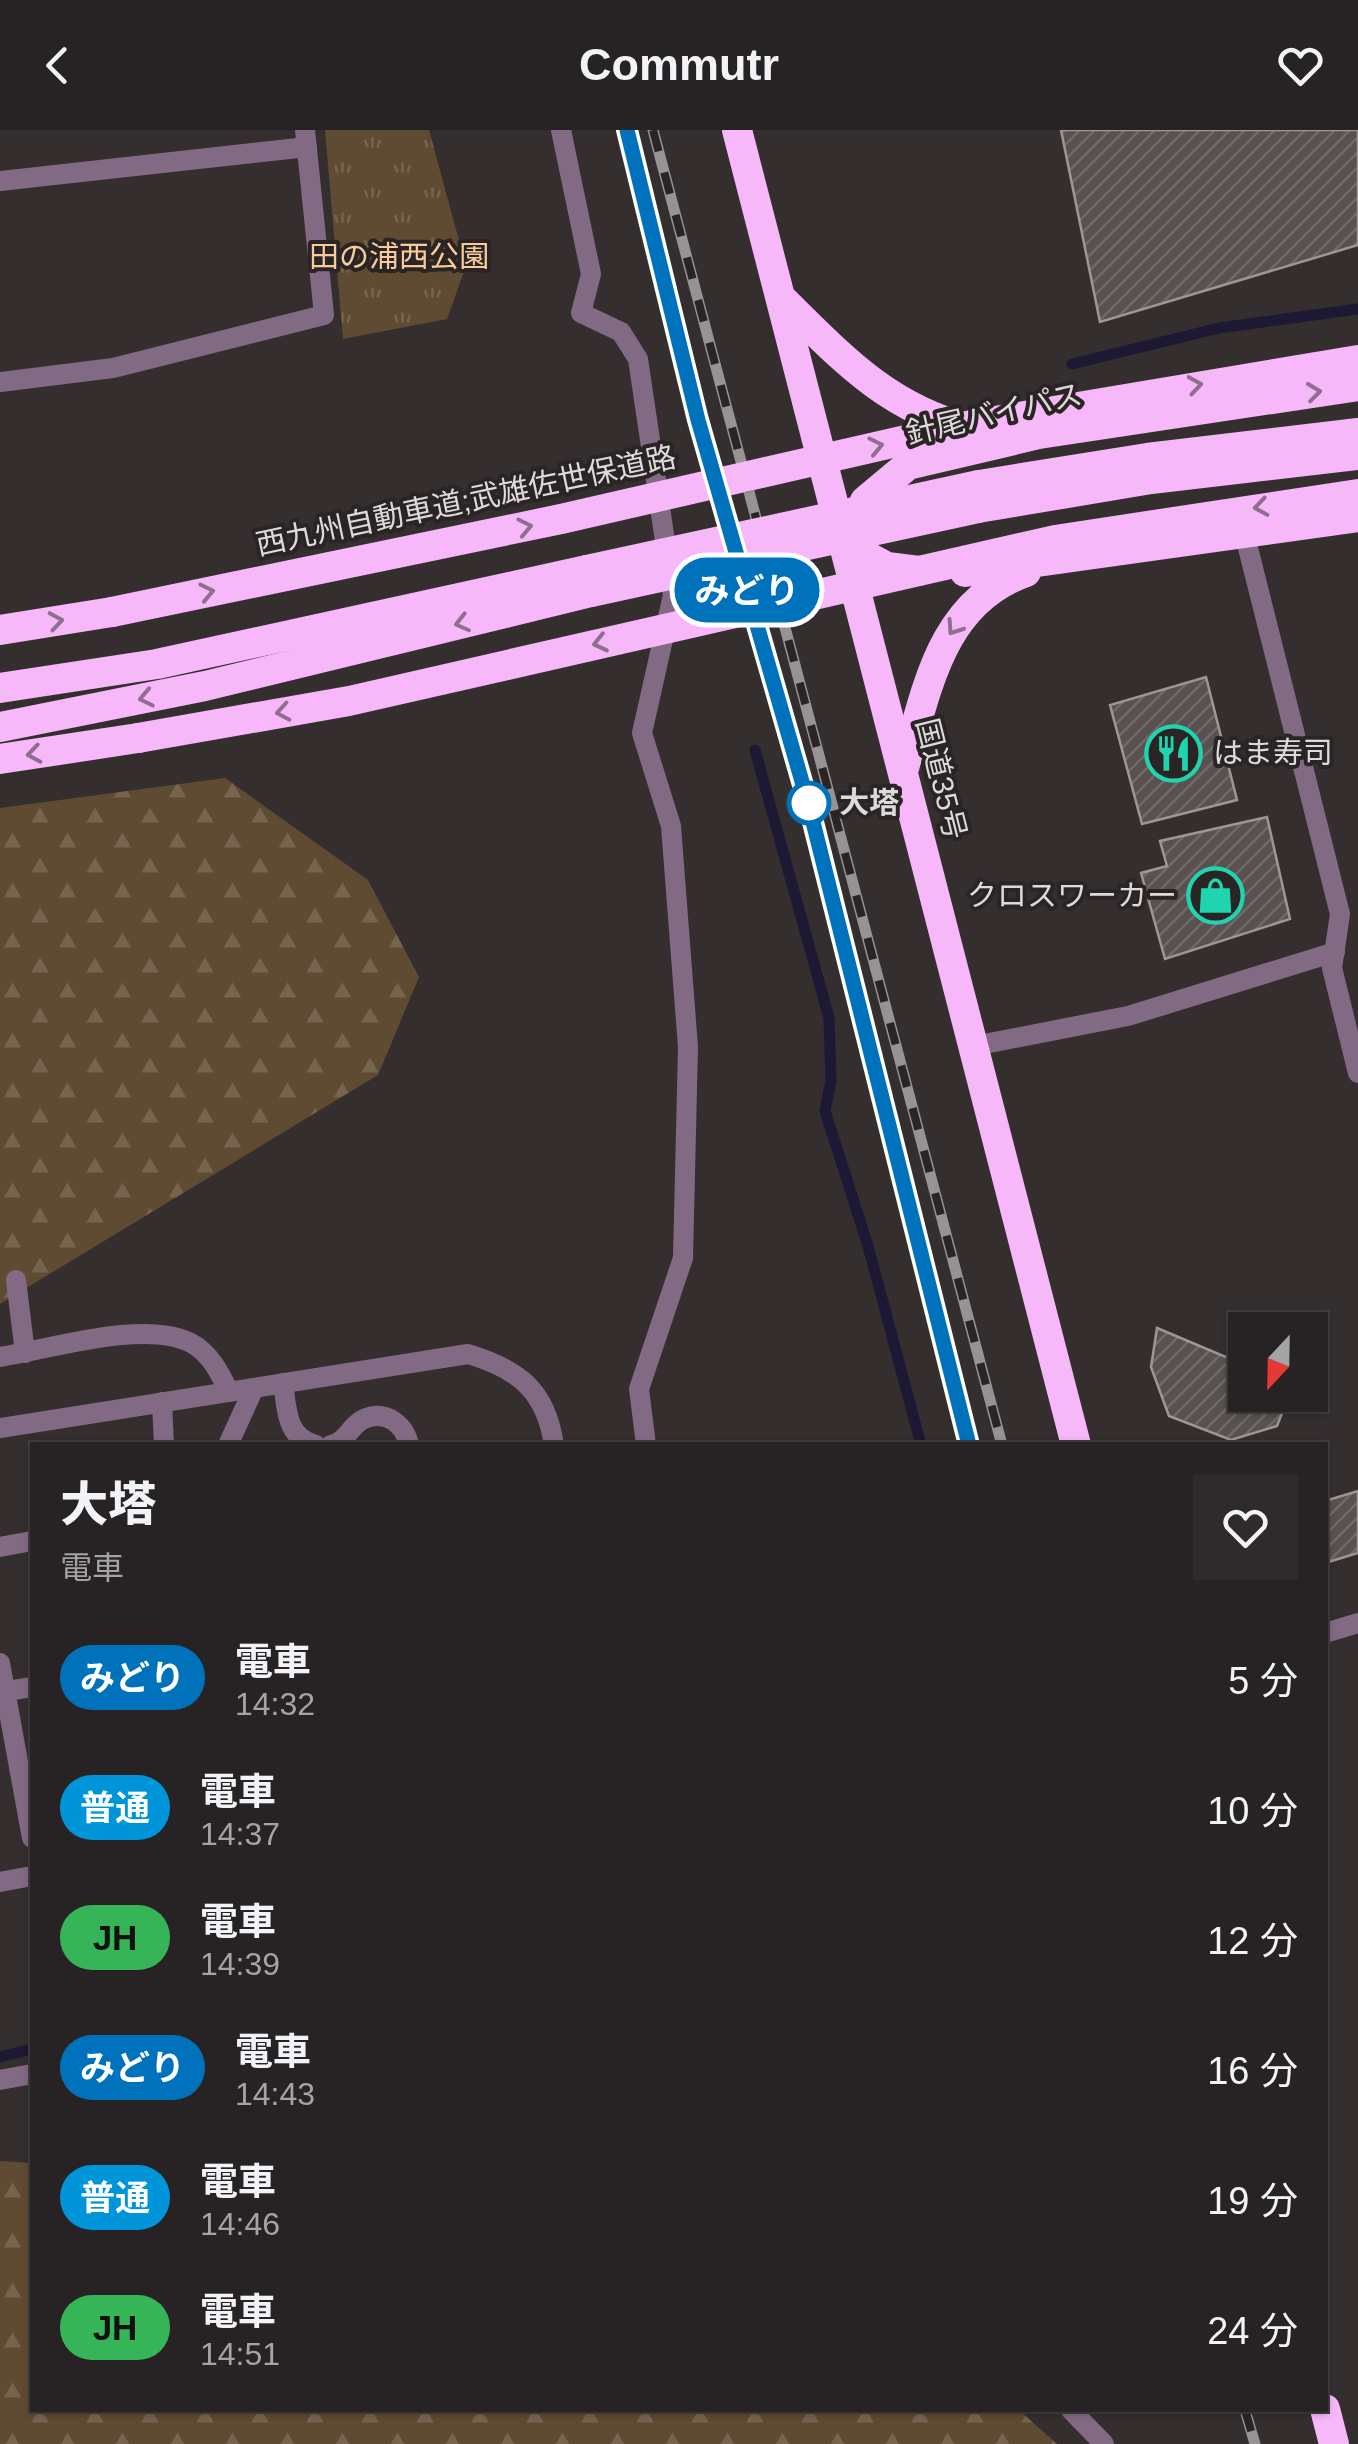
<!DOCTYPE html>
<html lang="ja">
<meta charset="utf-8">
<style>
body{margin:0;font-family:Helvetica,"Noto Sans JP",sans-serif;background:#2f2a2b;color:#f1f3f6;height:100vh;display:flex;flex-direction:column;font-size:38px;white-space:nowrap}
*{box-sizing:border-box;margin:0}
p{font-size:32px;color:#a4a4a6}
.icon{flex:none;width:55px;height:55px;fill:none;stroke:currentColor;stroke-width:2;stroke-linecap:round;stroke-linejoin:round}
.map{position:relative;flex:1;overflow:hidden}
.panel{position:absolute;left:30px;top:1312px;width:1298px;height:970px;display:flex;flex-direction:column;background:#272223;border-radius:0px;box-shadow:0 2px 8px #0004,0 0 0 2px #433f41}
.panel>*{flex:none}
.badge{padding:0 20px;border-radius:32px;font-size:35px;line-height:65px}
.needle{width:65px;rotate:202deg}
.buttons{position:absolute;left:1228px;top:1182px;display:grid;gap:20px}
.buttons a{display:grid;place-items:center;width:100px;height:100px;border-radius:0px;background:#272223;box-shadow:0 2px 8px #0004,0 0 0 2px #433f41;font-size:50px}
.map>.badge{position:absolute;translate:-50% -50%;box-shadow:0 0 0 5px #fff}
.round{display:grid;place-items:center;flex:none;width:105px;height:105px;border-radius:0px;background:#2f2a2b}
.headline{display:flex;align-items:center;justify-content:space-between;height:170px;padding:0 30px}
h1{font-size:48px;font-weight:800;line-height:75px}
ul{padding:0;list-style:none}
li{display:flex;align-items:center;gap:30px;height:130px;padding:0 30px}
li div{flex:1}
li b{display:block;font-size:38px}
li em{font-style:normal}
li .badge{min-width:110px;font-weight:700;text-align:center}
header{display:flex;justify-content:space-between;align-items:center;height:130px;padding:0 30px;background:#272223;font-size:45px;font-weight:800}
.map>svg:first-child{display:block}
.grass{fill:url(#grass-tufts)}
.forest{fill:url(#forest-firs)}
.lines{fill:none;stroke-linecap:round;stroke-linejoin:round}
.stream{stroke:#1d1833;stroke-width:11}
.building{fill:url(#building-hatch);stroke:#9e9694;stroke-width:2.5}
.lane{stroke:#836a84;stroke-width:20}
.street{stroke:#836a84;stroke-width:20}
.highway{stroke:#f7b8f9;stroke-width:30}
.rail-casing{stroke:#979293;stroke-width:11}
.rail{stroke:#2a2425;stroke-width:8;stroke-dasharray:22;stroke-linecap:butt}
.highway-bridge{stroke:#f7b8f9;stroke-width:30}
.oneway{stroke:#906e8f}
.line-casing{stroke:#fff;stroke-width:22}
.line{stroke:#0072bc;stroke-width:15}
.stop-dot{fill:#fff;stroke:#0072bc;stroke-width:5}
.labels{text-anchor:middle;stroke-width:8;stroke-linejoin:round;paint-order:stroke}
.park-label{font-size:30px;fill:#f7cb9a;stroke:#2a2425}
.street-label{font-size:30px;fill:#dedadb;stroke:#2a2425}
.poi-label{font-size:30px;fill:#dedadb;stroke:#2a2425;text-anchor:start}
.stop-label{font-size:30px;font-weight:bold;fill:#dedadb;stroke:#2a2425;text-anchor:start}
</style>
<header><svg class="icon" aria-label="back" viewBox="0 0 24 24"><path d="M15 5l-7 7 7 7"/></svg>Commutr<svg class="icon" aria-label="heart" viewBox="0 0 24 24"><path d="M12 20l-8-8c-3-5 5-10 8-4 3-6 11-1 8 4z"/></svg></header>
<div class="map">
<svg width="1358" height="2314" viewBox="0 0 1358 2314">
<defs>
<pattern id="grass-tufts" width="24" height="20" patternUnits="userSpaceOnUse" patternTransform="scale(2.5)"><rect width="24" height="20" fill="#5f4a32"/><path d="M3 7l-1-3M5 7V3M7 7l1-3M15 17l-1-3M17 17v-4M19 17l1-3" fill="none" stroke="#76644f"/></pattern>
<pattern id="forest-firs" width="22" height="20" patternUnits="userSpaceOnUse" patternTransform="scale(2.5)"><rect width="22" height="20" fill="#5f4a32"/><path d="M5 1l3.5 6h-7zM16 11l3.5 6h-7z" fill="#76644f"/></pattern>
<pattern id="building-hatch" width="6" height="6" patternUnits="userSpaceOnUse" patternTransform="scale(2.5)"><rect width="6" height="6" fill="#58514f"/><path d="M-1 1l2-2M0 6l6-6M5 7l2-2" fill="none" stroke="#706968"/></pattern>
</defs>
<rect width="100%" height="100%" fill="#342e2f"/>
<path class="grass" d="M 325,0 L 429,0 L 466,136 L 447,189 L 343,209 Z"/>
<g class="forest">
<path d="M 225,648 L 368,750 L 419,847 L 378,945 L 0,1174 L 0,678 Z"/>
<path d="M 0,2031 L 32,2033 L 32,2280 L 1019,2280 L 1057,2314 L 0,2314 Z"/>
</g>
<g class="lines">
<g class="stream">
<path d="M 1072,234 L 1219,198 L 1358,179"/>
<path d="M 755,620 L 829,888 L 831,950 L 825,981 L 868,1116 L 921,1315"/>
<path d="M 0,1927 L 32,1919"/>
</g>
</g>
<g class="building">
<path d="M 1061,0 L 1358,0 L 1358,115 L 1100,192 Z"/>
<path d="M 1206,547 L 1237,670 L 1142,694 L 1110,575 Z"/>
<path d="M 1267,687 L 1290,789 L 1165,829 L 1141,743 L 1167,736 L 1160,711 Z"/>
<path d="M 1157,1198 L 1245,1235 L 1245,1265 L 1289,1265 L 1277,1296 L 1231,1310 L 1169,1286 L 1151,1237 Z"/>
<path d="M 1358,1361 L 1358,1423 L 1325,1433 L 1325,1371 Z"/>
</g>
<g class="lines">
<g class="lane">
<path d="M 16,1150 L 25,1223"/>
<path d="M 0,1227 C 51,1219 145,1189 191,1213 C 210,1223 220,1243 229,1262"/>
<path d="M 283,1253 C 287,1280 286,1308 316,1315"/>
<path d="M 162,1272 L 164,1315"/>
<path d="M 0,1298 L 468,1224 C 518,1239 546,1260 554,1315"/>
<path d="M 228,1315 L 254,1258"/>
<path d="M 331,1315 C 348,1311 350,1295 364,1289 C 386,1279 405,1295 409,1315"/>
<path d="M 0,1417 L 32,1411"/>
<path d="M 0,1533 L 32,1708"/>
<path d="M 0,1562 L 32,1557"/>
<path d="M 0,1752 L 32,1746"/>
</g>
<g class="street">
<path d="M 561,0 L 591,144 L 581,183 L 621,202 L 638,229 L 673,465 L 642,603 L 671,696 L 688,917 L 683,1128 L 639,1259 L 646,1315"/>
<path d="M 0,51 L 307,17"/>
<path d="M 0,252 L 113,238 L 324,185 L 305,0"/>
<path d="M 1244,402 L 1340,784 L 1332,838 L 1358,943"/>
<path d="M 974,916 L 1128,886 L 1335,822"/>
<path d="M 1325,1503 L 1358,1493"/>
<path d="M 0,1950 L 32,1944"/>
<path d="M 1071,2280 L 1104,2314"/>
</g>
<g class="highway">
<path d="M 737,0 L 1076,1315"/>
<path d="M 784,171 C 843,229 887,277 969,299"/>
<path d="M 979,355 L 1147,328 L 1358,303"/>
<path d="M 978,378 L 1151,349 L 1358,325"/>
<path d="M 919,441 L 887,437 L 846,415 L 865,371 L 908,335 L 1039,304 L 1358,256"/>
<path d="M 965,442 L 1358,387"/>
<path d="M 0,500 L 112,482"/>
<path d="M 0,558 L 157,534 L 587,440"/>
<path d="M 0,597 L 205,556 L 591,462"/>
<path d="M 0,629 L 138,608"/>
<path d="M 904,638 C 927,560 940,472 1026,442"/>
<path d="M 1325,2279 L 1334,2314"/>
</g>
<defs>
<g id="rail">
<path d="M 627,0 L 698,291 L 809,676 L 969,1315"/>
<path d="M 653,0 L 1002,1315"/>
<path d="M 1245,2280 L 1255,2314"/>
</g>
</defs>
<use href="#rail" class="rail-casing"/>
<use href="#rail" class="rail"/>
<g class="highway-bridge">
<path d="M 587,440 L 979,355"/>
<path d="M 591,462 L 978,378"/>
<path d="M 112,482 L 561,389 L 971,295 L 1358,230"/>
<path d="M 138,608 L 349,571 L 1055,410 L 1358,364"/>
</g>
</g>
<defs><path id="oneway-chevron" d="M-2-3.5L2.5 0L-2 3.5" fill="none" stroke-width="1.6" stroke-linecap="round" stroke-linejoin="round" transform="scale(2.5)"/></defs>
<g class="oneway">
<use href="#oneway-chevron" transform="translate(1195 255) rotate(-9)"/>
<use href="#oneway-chevron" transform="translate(1314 262) rotate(-7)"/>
<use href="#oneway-chevron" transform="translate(876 316) rotate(-12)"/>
<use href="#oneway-chevron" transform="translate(1261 377) rotate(171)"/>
<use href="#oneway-chevron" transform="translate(525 397) rotate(-12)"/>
<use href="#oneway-chevron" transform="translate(207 462) rotate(-12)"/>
<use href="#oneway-chevron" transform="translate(56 491) rotate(-9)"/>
<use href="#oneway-chevron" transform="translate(462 493) rotate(166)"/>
<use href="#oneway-chevron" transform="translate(954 498) rotate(124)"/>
<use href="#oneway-chevron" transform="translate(600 513) rotate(167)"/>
<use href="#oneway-chevron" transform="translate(146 568) rotate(168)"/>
<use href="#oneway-chevron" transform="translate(283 582) rotate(170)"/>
<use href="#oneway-chevron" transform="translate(34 624) rotate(171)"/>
</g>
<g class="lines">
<defs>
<path id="line" d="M 627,0 L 698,290 L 809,676 L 969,1315"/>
</defs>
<use href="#line" class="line-casing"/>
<use href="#line" class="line"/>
</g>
<defs>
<symbol id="restaurant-ring" viewBox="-11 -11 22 22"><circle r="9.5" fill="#2a2425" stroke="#1fd5b0" stroke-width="1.5"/><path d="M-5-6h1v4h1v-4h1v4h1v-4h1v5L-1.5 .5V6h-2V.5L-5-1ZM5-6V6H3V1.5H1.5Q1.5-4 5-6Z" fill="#1fd5b0"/></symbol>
<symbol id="shop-ring" viewBox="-11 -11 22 22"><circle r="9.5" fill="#2a2425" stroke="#1fd5b0" stroke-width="1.5"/><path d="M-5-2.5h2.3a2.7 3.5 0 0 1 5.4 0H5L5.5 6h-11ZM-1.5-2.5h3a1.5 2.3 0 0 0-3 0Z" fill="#1fd5b0"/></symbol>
</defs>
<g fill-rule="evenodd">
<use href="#restaurant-ring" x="1142" y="592" width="63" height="63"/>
<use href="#shop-ring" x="1184" y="734" width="63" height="63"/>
</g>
<circle class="stop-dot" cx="809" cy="673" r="20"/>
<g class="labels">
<g class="park-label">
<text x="399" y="137">田の浦西公園</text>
</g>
<g class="street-label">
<text transform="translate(994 284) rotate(-13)" y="10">針尾バイパス</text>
<text transform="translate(466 371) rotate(-12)" y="10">西九州自動車道;武雄佐世保道路</text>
<text transform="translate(941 649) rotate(76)" y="10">国道35号</text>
</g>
<g class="poi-label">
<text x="1213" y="633">はま寿司</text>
<text x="1177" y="776" text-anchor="end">クロスワーカー</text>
</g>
<g class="stop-label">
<text x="839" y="683">大塔</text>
</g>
</g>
</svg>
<div class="buttons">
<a><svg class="needle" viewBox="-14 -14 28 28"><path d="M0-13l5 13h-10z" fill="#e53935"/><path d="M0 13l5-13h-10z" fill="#a4a4a6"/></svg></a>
</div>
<b class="badge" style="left:747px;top:460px;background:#0072bc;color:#fff">みどり</b>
<section class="panel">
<div class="headline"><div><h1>大塔</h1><p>電車</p></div><a class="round"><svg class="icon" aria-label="heart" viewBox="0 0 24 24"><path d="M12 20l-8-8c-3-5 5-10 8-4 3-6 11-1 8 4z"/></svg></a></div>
<ul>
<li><span class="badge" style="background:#0072bc;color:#fff">みどり</span><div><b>電車</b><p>14:32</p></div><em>5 分</em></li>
<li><span class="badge" style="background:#0095d9;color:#fff">普通</span><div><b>電車</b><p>14:37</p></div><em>10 分</em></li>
<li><span class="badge" style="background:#36b558;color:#111">JH</span><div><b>電車</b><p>14:39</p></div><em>12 分</em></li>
<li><span class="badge" style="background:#0072bc;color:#fff">みどり</span><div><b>電車</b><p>14:43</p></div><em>16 分</em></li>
<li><span class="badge" style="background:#0095d9;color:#fff">普通</span><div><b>電車</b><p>14:46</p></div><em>19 分</em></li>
<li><span class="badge" style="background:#36b558;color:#111">JH</span><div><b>電車</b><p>14:51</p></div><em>24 分</em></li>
</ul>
</section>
</div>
